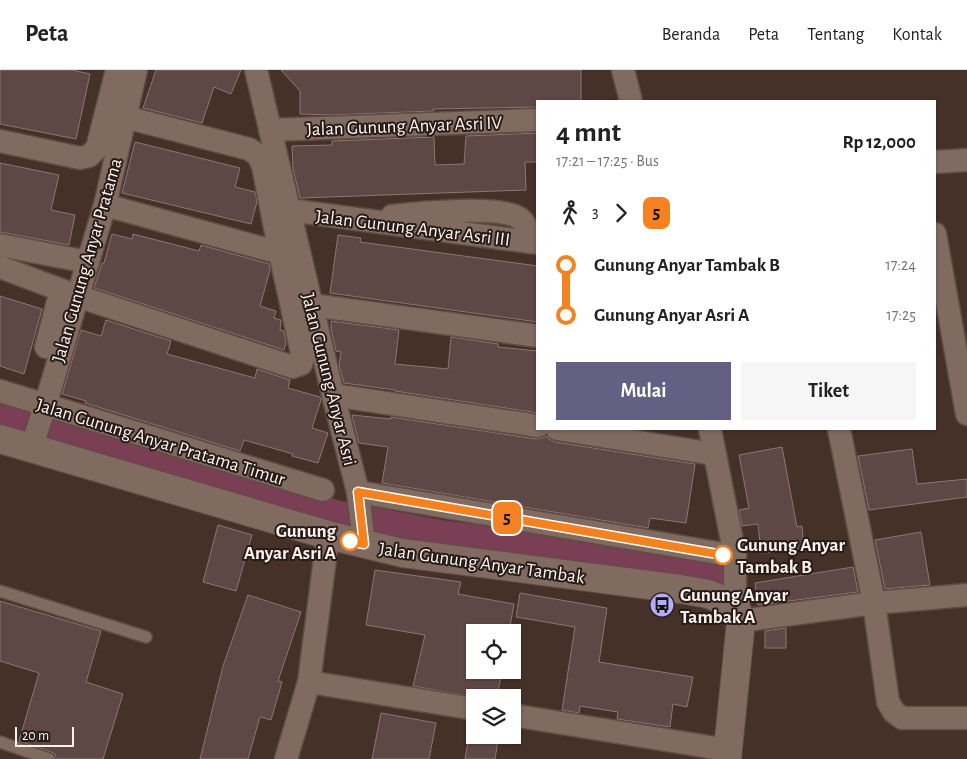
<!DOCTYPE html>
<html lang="id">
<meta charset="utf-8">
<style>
body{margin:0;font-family:"Alegreya Sans",sans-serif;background:#f6f6f6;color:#222;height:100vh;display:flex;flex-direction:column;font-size:19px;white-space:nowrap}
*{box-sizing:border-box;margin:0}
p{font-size:16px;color:#767676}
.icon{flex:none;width:28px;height:28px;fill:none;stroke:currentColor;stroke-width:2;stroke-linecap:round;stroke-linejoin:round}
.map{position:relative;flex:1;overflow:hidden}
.drawer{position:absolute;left:536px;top:30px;width:400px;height:330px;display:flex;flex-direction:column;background:#fff;border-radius:0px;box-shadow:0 1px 4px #0004}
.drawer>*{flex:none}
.badge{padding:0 10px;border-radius:8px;font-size:18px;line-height:32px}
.buttons{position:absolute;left:466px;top:554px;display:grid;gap:10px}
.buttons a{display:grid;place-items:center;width:55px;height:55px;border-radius:0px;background:#fff;box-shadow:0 1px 4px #0004;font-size:25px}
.scale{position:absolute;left:15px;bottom:12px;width:59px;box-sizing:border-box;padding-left:5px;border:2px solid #fff1eb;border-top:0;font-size:14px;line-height:18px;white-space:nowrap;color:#fff1eb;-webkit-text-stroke:4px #251c18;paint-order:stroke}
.map>.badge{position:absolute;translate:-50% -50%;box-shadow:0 0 0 2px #fff}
.legs{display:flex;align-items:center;gap:8px;height:55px;padding:0 20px;font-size:16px}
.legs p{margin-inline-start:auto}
.overview{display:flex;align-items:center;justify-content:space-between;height:85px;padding:0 20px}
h1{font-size:28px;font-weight:700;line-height:38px}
.button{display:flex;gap:10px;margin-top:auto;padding:10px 20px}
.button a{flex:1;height:58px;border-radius:0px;background:#646083;color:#fff;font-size:20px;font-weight:700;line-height:58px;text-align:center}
.button a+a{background:#f6f6f6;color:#222}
ul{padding:0 20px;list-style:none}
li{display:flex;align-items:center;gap:18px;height:50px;font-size:19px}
li i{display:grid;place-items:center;width:8px;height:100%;margin:0 6px;background:currentColor}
li i::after{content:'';width:12px;height:12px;margin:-6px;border:4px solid;border-radius:50%;background:#fff}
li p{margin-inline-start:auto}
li:first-child i{background:linear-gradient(#0000 50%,currentColor 0)}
li:last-child i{background:linear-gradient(currentColor 50%,#0000 0)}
header{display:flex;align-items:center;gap:30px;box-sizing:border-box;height:70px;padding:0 25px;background:#fff;border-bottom:1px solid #e0e0e0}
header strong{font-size:24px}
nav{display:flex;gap:28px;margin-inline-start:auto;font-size:18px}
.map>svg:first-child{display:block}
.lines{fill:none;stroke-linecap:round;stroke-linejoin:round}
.river{stroke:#7a3f54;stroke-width:35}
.building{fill:#5f4746;stroke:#8f7573}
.service-casing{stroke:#5e4d45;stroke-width:14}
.minor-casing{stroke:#5e4d45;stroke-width:25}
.tertiary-casing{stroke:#5e4d45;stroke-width:30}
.service{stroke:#816a60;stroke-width:11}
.minor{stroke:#816a60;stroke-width:22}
.tertiary{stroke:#816a60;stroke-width:28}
.line-1-casing{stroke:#fff;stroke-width:11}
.line-1{stroke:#f58220;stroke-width:8}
.stop-1-dot{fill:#fff;stroke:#f58220;stroke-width:2.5}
.labels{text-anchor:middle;stroke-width:4;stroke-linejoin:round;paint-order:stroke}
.street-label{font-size:19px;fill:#fff1eb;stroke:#251c18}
.stop-label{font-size:19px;font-weight:bold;fill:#fff1eb;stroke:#251c18;text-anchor:end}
.poi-label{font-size:19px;font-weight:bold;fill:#fff1eb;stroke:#251c18;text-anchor:start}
</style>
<header>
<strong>Peta</strong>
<nav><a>Beranda</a><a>Peta</a><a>Tentang</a><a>Kontak</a></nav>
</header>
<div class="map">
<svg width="967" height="689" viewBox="0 0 967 689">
<rect width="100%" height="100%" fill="#453128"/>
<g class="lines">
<path class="river" d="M 0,347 L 337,448 L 443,468 L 726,502"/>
</g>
<g class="building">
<path d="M 0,0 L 72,0 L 90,4 L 76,69 L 0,54 Z"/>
<path d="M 156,0 L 241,0 L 231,24 L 214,17 L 202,53 L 143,38 Z"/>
<path d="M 281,0 L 581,0 L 581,31 L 538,31 L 538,37 L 433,39 L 433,41 L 331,45 L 300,44 L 300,21 Z"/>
<path d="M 538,63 L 538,92 L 525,92 L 526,120 L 300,128 L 293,99 L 292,76 L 332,75 L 332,71 L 434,67 L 435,95 L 464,94 L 466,66 Z"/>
<path d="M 135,72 L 240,98 L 235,117 L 255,122 L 257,132 L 251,154 L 122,123 Z"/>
<path d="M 0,93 L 59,105 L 51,140 L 75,145 L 69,175 L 0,162 Z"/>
<path d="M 112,164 L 132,169 L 133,164 L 199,181 L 201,175 L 269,194 L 270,200 L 260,236 L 276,241 L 274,248 L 281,250 L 280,260 L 284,261 L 286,273 L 284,280 L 94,218 L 102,193 L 104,193 Z"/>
<path d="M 338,165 L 361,168 L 360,172 L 538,196 L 538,252 L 330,223 Z"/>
<path d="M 0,226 L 42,239 L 24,304 L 0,296 Z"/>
<path d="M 106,250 L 171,271 L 167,284 L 255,308 L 257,299 L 290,310 L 288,318 L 320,327 L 321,330 L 312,358 L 328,363 L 318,393 L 292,386 L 293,384 L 244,370 L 240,381 L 85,333 L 86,331 L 62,324 L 81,260 L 101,266 Z"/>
<path d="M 331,251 L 399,260 L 395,294 L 448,299 L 451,267 L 498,274 L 498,277 L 538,281 L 538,343 L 395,321 L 395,320 L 344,313 L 339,295 L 341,282 L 336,281 L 331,258 Z"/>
<path d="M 352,345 L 391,349 L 391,347 L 536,369 L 542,368 L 546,366 L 549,369 L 555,372 L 695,394 L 686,453 L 650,448 L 648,458 L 382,413 L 388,377 L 359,373 Z"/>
<path d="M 782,377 L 797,457 L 802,456 L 804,478 L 761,483 L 758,454 L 742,456 L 739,440 L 749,438 L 739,385 Z"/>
<path d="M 912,379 L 917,414 L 967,409 L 967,427 L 869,440 L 858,386 Z"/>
<path d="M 218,455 L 252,465 L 236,521 L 203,512 Z"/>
<path d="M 921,462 L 930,515 L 885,519 L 875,470 Z"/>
<path d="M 853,497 L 858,522 L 758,535 L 755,513 Z"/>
<path d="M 375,500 L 461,512 L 458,524 L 514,534 L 509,562 L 475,562 L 475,600 L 502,600 L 497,628 L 480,628 L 413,616 L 425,565 L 366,555 Z"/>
<path d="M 520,523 L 607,538 L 599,592 L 693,607 L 687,637 L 673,634 L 670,657 L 617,649 L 618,642 L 580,636 L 579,643 L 562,640 L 575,557 L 516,547 Z"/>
<path d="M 248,525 L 301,542 L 278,611 L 282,612 L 271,650 L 260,647 L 248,689 L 200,689 L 223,596 Z"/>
<path d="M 0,531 L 101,561 L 86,612 L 123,624 L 103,689 L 56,689 L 55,684 L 51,682 L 19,671 L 39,603 L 0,591 Z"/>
<path d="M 786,558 L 786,578 L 765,578 L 765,561 Z"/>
<path d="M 381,643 L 436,653 L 429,689 L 372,689 Z"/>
<path d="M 469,666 L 498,670 L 495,689 L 465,689 Z"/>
</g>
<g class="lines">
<defs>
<g id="service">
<path d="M 0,521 L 146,567"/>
<path d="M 0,672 L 49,689"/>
</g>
<g id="minor">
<path d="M 256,0 L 333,325 L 358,422 L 735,486"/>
<path d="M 623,0 L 631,31"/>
<path d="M 270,60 L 538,50"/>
<path d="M 0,71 L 80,88 L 89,86 L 97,78 L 117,0"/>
<path d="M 935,92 L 967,90"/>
<path d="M 105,135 L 280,183"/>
<path d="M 289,140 L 538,173"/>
<path d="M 392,146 C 416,143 501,135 519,148 C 527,153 528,164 531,172"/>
<path d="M 935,164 L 967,344"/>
<path d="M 0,175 L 88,192"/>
<path d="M 0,197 L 77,226 L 293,297 L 301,294 L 303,288 L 280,183 L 263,96 L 258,85 L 249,79 L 125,47"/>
<path d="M 312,235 L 538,266"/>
<path d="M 46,277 L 61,220"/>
<path d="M 0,321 L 323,420"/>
<path d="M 333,325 L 538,356"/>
<path d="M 557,359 L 714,384"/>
<path d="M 710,359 L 735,486 L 735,535"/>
<path d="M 839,359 L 874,533 L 888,632 L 894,642 L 902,648 L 967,648"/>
<path d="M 31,379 L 45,336 L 105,135 L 136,0"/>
<path d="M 358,422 L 364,474"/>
<path d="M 741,551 L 874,533 L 967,525"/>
<path d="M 309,612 L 475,639"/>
<path d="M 512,645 L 728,680"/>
<path d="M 286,689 L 309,612 L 328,465"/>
</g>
<path id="tertiary" d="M 0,369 L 328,465 L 402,483 L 680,519 L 708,524 L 735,535 L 741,551 L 727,689"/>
</defs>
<use href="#service" class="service-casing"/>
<use href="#minor" class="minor-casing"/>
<use href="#tertiary" class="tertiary-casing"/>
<use href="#service" class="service"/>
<use href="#minor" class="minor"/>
<use href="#tertiary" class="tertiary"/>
</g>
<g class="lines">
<defs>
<path id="line-1" d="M 350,471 L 364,474 L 358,422 L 723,485"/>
</defs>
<use href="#line-1" class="line-1-casing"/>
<use href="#line-1" class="line-1"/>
</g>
<defs>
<symbol id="bus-disc" viewBox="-11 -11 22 22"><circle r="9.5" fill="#b5acf9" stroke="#251c18"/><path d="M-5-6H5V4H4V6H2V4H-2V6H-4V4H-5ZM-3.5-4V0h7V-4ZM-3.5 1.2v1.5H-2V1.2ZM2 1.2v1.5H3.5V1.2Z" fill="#111"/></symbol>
</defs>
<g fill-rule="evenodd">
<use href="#bus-disc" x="648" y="521" width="28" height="28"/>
</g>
<g class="stop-1-dot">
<circle cx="350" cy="471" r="9"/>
<circle cx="723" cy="485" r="9"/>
</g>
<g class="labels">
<g class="street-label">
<text transform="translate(404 55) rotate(-2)" y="7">Jalan Gunung Anyar Asri IV</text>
<text transform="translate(413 157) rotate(7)" y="7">Jalan Gunung Anyar Asri III</text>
<text transform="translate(86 190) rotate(-74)" y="7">Jalan Gunung Anyar Pratama</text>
<text transform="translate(330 309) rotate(76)" y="7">Jalan Gunung Anyar Asri</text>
<text transform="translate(161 371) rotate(17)" y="7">Jalan Gunung Anyar Pratama Timur</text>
<text transform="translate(482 492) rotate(8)" y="7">Jalan Gunung Anyar Tambak</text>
</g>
<g class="stop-label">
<text x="336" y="467">Gunung<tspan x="336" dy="22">Anyar Asri A</tspan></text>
<text x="737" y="481" text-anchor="start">Gunung Anyar<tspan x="737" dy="22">Tambak B</tspan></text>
</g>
<g class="poi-label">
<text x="680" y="531">Gunung Anyar<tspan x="680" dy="22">Tambak A</tspan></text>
</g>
</g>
</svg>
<div class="buttons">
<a><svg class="icon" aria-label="locate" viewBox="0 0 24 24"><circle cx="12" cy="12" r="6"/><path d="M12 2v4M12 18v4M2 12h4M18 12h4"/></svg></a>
<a><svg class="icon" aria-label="layers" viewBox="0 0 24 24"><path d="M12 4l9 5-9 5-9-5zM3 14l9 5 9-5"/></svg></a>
</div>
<div class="scale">20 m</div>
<b class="badge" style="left:507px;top:448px;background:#f58220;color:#111">5</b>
<section class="drawer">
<div class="overview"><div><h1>4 mnt</h1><p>17:21 – 17:25 · Bus</p></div><b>Rp 12,000</b></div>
<div class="legs"><svg class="icon" aria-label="walk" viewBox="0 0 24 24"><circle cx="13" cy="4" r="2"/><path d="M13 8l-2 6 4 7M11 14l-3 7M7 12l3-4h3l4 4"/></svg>3<svg class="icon" aria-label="forward" viewBox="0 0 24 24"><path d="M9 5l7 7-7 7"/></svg><b class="badge" style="background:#f58220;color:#111">5</b></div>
<ul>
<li><i style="color:#f58220"></i><b>Gunung Anyar Tambak B</b><p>17:24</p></li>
<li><i style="color:#f58220"></i><b>Gunung Anyar Asri A</b><p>17:25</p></li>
</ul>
<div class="button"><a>Mulai</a><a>Tiket</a></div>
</section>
</div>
